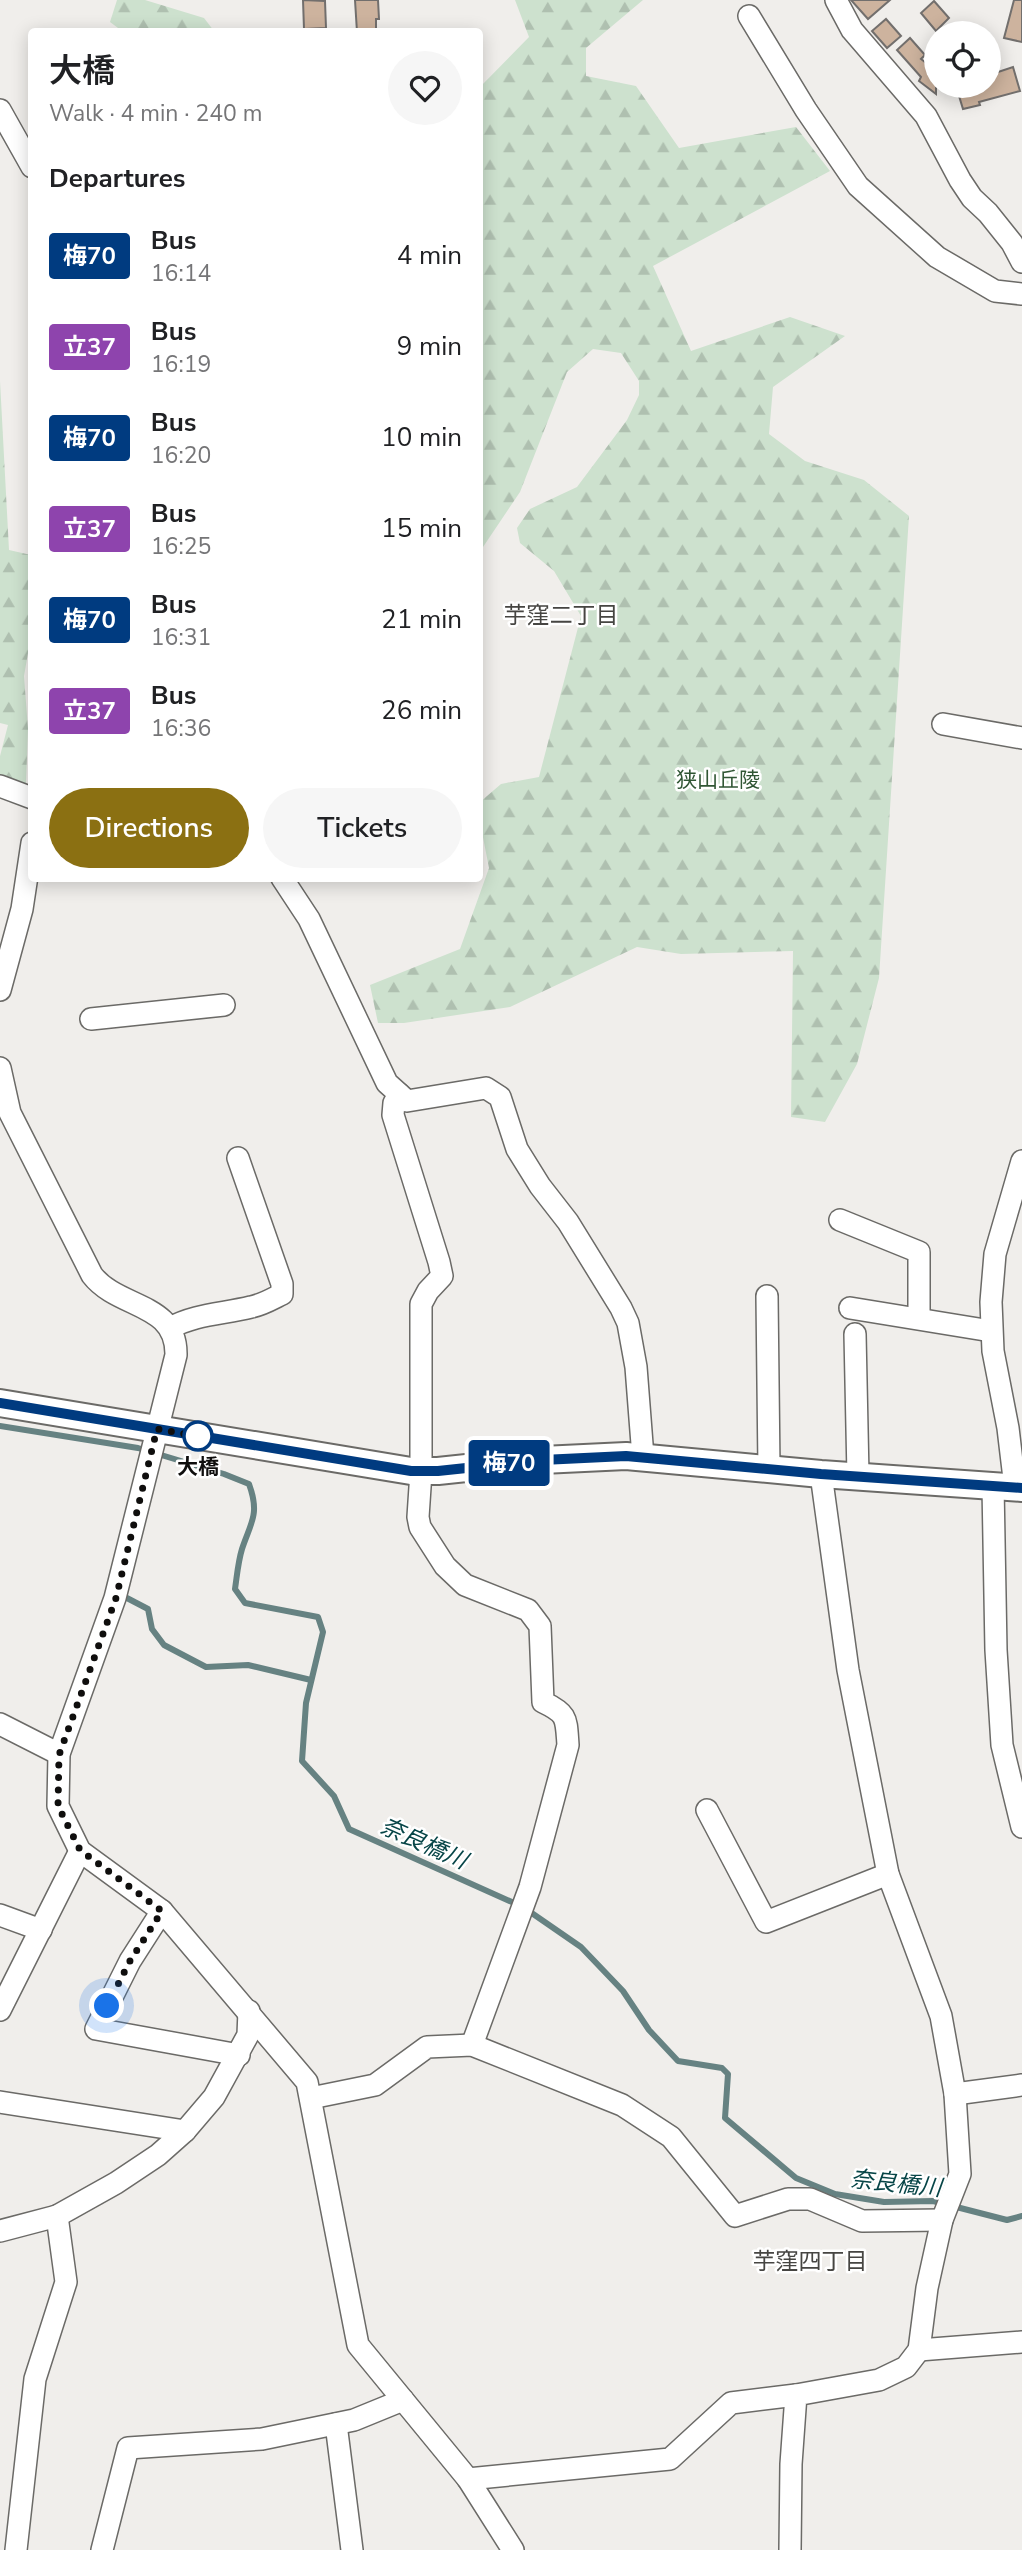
<!DOCTYPE html>
<meta charset="utf-8">
<style>
body{margin:0;font-family:"Nunito Sans","Noto Sans JP",sans-serif;background:#f6f6f6;color:#202124;height:100vh;display:flex;flex-direction:column;font-size:26px;white-space:nowrap}
*{box-sizing:border-box;margin:0}
p{font-size:23px;color:#757577}
.icon{flex:none;width:38px;height:38px;fill:none;stroke:currentColor;stroke-width:2;stroke-linecap:round;stroke-linejoin:round}
.map{position:relative;flex:1;overflow:hidden}
.sheet{position:absolute;left:28px;top:28px;width:455px;height:854px;display:flex;flex-direction:column;background:#fff;border-radius:7px;box-shadow:0 4px 18px #0003}
.sheet>*{flex:none}
.badge{padding:0 14px;border-radius:5px;font-size:24px;line-height:46px}
.fabs{position:absolute;left:924px;top:21px;display:grid;gap:14px}
.fabs a{display:grid;place-items:center;width:77px;height:77px;border-radius:50%;background:#fff;box-shadow:0 4px 18px #0003;font-size:35px}
.you{position:absolute;width:35px;height:35px;margin:-18px;border:5px solid #fff;border-radius:50%;background:#1a73e8;box-shadow:0 0 0 10px #1a73e833}
.map>.badge{position:absolute;translate:-50% -50%;box-shadow:0 0 0 4px #fff}
h2{padding:0 21px;font-size:26px;line-height:63px}
.round{display:grid;place-items:center;flex:none;width:74px;height:74px;border-radius:37px;background:#f6f6f6}
.head{display:flex;align-items:center;justify-content:space-between;height:119px;padding:0 21px}
h1{font-size:33px;font-weight:600;line-height:52px}
.primary-button{display:flex;gap:14px;margin-top:auto;padding:14px 21px}
.primary-button a{flex:1;height:80px;border-radius:42px;background:#8b7012;color:#fff;font-size:28px;font-weight:600;line-height:80px;text-align:center}
.primary-button a+a{background:#f6f6f6;color:#202124}
ul{padding:0;list-style:none}
li{display:flex;align-items:center;gap:21px;height:91px;padding:0 21px}
li div{flex:1}
li b{display:block;font-size:26px}
li em{font-style:normal}
li .badge{min-width:77px;font-weight:700;text-align:center}
.map>svg:first-child{display:block}
.forest{fill:url(#forest-firs)}
.lines{fill:none;stroke-linecap:round;stroke-linejoin:round}
.stream{stroke:#668282;stroke-width:6}
.building{fill:#cdb39e;stroke:#726f6d;stroke-width:2}
.minor-casing{stroke:#6b6a67;stroke-width:24}
.major-casing{stroke:#6b6a67;stroke-width:30}
.minor{stroke:#fff;stroke-width:21}
.major{stroke:#fff;stroke-width:26}
.line-casing{stroke:#fff;stroke-width:16}
.line{stroke:#003b80;stroke-width:10}
.walk{stroke:#0f0e0d;stroke-width:7;stroke-dasharray:0 12.6}
.stop-dot{fill:#fff;stroke:#003b80;stroke-width:3.5}
.labels{text-anchor:middle;stroke-width:5;stroke-linejoin:round;paint-order:stroke}
.park-label{font-size:21px;fill:#305634;stroke:#fff}
.stop-label{font-size:21px;font-weight:bold;fill:#0f0e0d;stroke:#fff}
.neighbourhood-label{font-size:23px;fill:#464542;stroke:#fff}
.water-label{font-size:23px;font-style:italic;fill:#074547;stroke:#fff}
</style>
<div class="map">
<svg width="1022" height="2550" viewBox="0 0 1022 2550">
<defs>
<pattern id="forest-firs" width="22" height="20" patternUnits="userSpaceOnUse" patternTransform="scale(1.75)"><rect width="22" height="20" fill="#cde1ce"/><path d="M5 1l3.5 6h-7zM16 11l3.5 6h-7z" fill="#afc0b0"/></pattern>
</defs>
<rect width="100%" height="100%" fill="#f0eeeb"/>
<g class="forest">
<path d="M 117,0 L 145,0 L 204,18 L 214,31 L 122,31 L 110,22 Z"/>
<path d="M 515,0 L 643,0 L 586,48 L 586,76 L 636,86 L 679,148 L 796,127 L 830,171 L 653,266 L 691,351 L 790,317 L 845,336 L 773,387 L 769,434 L 805,461 L 864,480 L 909,516 L 879,978 L 857,1064 L 825,1122 L 791,1117 L 793,951 L 681,954 L 637,947 L 510,1007 L 404,1023 L 378,1023 L 370,985 L 460,949 L 489,868 L 480,822 L 480,802 L 501,784 L 539,777 L 581,616 L 554,571 L 520,543 L 517,528 L 530,509 L 577,487 L 627,420 L 639,395 L 639,381 L 621,353 L 593,349 L 567,372 L 520,492 L 481,550 L 480,608 L 480,87 L 529,37 Z"/>
<path d="M 0,381 L 9,550 L 31,555 L 31,636 L 24,676 L 28,729 L 26,783 L 24,784 L 0,775 L 0,756 L 8,725 L 0,723 Z"/>
</g>
<g class="lines">
<g class="stream">
<path d="M 0,1426 L 138,1448 L 224,1474 L 249,1484 C 260,1514 251,1522 242,1549 C 238,1562 237,1576 235,1589 L 245,1603 L 318,1617 L 323,1632 L 306,1703 L 302,1761 L 334,1796 L 349,1829 L 523,1907 L 581,1947 L 623,1991 L 649,2030 L 678,2061 L 722,2068 L 728,2074 L 725,2118 L 796,2178 L 835,2194 L 884,2202 L 933,2201 L 1007,2220 L 1022,2216"/>
<path d="M 125,1597 L 148,1609 L 152,1629 L 164,1645 L 206,1667 L 248,1665 L 311,1680"/>
</g>
</g>
<g class="building">
<path d="M 303,0 L 325,1 L 326,28 L 304,29 Z"/>
<path d="M 355,0 L 378,0 L 379,19 L 376,19 L 376,32 L 357,32 Z"/>
<path d="M 851,0 L 890,0 L 868,19 Z"/>
<path d="M 1014,0 L 1022,0 L 1022,42 L 1004,38 Z"/>
<path d="M 934,1 L 949,18 L 936,31 L 921,13 Z"/>
<path d="M 886,19 L 901,36 L 887,48 L 872,31 Z"/>
<path d="M 910,38 L 925,55 L 921,59 L 930,66 L 936,58 L 936,94 L 919,81 L 921,77 L 897,50 Z"/>
<path d="M 1013,67 L 1020,91 L 979,102 L 980,105 L 963,109 L 956,86 L 989,86 L 989,75 Z"/>
</g>
<g class="lines">
<defs>
<g id="minor">
<path d="M 836,0 L 852,30 L 926,116 L 960,180 L 972,198 L 988,213 L 1012,243 L 1022,262"/>
<path d="M 749,16 L 806,110 L 858,186 L 937,257 L 995,291 L 1022,294"/>
<path d="M 0,110 L 32,167"/>
<path d="M 943,724 L 1022,738"/>
<path d="M 0,786 L 32,798"/>
<path d="M 282,878 L 309,919 L 387,1083 L 407,1101 L 486,1088 L 500,1097 L 517,1149 L 540,1186 L 568,1222 L 621,1308 L 628,1323 L 636,1367 L 643,1457"/>
<path d="M 0,990 L 22,909 L 32,843"/>
<path d="M 91,1019 L 224,1005"/>
<path d="M 0,1068 L 10,1113 L 92,1275 C 118,1309 177,1302 176,1355 L 115,1598 L 59,1754 L 58,1806 L 80,1851 L 162,1911 L 130,1961 L 96,2029 L 239,2055"/>
<path d="M 399,1094 L 394,1103 L 393,1115 L 439,1262 L 442,1276 L 428,1291 L 421,1304 L 421,1472 L 418,1517 L 420,1527 L 445,1566 L 465,1585 L 528,1610 L 540,1626 L 543,1702 C 568,1714 566,1718 568,1745 L 530,1887 L 472,2045"/>
<path d="M 840,1220 L 919,1252 L 919,1318"/>
<path d="M 767,1296 L 769,1469"/>
<path d="M 850,1308 L 991,1331"/>
<path d="M 170,1328 C 195,1314 223,1314 251,1307 C 262,1305 272,1299 282,1294 L 282,1284 L 238,1158"/>
<path d="M 855,1334 L 858,1476"/>
<path d="M 993,1486 L 996,1650 L 1002,1745 L 1022,1827"/>
<path d="M 1015,1487 L 1008,1428 L 993,1351 L 991,1302 L 995,1254 L 1022,1161"/>
<path d="M 0,1724 L 59,1754"/>
<path d="M 707,1810 L 766,1922 L 888,1874"/>
<path d="M 162,1911 L 307,2082 L 358,2345 L 468,2479 L 513,2550"/>
<path d="M 0,1915 L 41,1930"/>
<path d="M 0,2010 L 80,1851"/>
<path d="M 955,2094 L 1022,2085"/>
<path d="M 311,2098 L 375,2085 L 427,2047 L 472,2045 L 622,2105 L 671,2137 L 735,2216 L 788,2199 L 810,2199 L 862,2221 L 942,2220"/>
<path d="M 0,2102 L 185,2131"/>
<path d="M 0,2231 L 57,2216 L 116,2183 L 158,2155 L 185,2131 L 214,2097 L 248,2035 L 249,2011"/>
<path d="M 919,2350 L 1022,2342"/>
<path d="M 336,2424 L 352,2550"/>
<path d="M 468,2479 L 670,2459 L 731,2403 L 796,2395"/>
<path d="M 16,2550 L 35,2379 L 66,2282 L 57,2216"/>
<path d="M 102,2550 L 128,2448 L 262,2439 L 354,2420 L 403,2400"/>
<path d="M 790,2550 L 791,2464 L 796,2395 L 879,2380 L 906,2367 L 919,2350 L 927,2288 L 942,2220 L 960,2174 L 955,2094 L 941,2016 L 888,1874 L 848,1670 L 821,1474"/>
</g>
<path id="major" d="M 0,1403 L 411,1471 L 438,1471 L 542,1460 L 626,1456 L 821,1474 L 1022,1488"/>
</defs>
<use href="#minor" class="minor-casing"/>
<use href="#major" class="major-casing"/>
<use href="#minor" class="minor"/>
<use href="#major" class="major"/>
</g>
<g class="lines">
<defs>
<path id="line" d="M 0,1403 L 411,1471 L 438,1471 L 542,1460 L 626,1456 L 821,1474 L 1022,1488"/>
</defs>
<use href="#line" class="line-casing"/>
<use href="#line" class="line"/>
<path class="walk" d="M 107,2006 L 130,1961 L 162,1911 L 80,1850 L 58,1806 L 59,1755 L 116,1598 L 157,1429 L 201,1437 L 198,1436"/>
</g>
<circle class="stop-dot" cx="198" cy="1436" r="14"/>
<g class="labels">
<g class="park-label">
<text x="718" y="787">狭山丘陵</text>
</g>
<g class="stop-label">
<text x="198" y="1474">大橋</text>
</g>
<g class="neighbourhood-label">
<text x="561" y="623">芋窪二丁目</text>
<text x="810" y="2269">芋窪四丁目</text>
</g>
<g class="water-label">
<text transform="translate(424 1843) rotate(24)" y="8">奈良橋川</text>
<text transform="translate(896 2183) rotate(6)" y="8">奈良橋川</text>
</g>
</g>
</svg>
<div class="fabs">
<a><svg class="icon" aria-label="locate" viewBox="0 0 24 24"><circle cx="12" cy="12" r="6"/><path d="M12 2v4M12 18v4M2 12h4M18 12h4"/></svg></a>
</div>
<div class="you" style="left:107px;top:2006px"></div>
<b class="badge" style="left:509px;top:1463px;background:#003b80;color:#fff">梅70</b>
<section class="sheet">
<div class="head"><div><h1>大橋</h1><p>Walk · 4 min · 240 m</p></div><a class="round"><svg class="icon" aria-label="heart" viewBox="0 0 24 24"><path d="M12 20l-8-8c-3-5 5-10 8-4 3-6 11-1 8 4z"/></svg></a></div>
<h2>Departures</h2>
<ul>
<li><span class="badge" style="background:#003b80;color:#fff">梅70</span><div><b>Bus</b><p>16:14</p></div><em>4 min</em></li>
<li><span class="badge" style="background:#8e44ad;color:#fff">立37</span><div><b>Bus</b><p>16:19</p></div><em>9 min</em></li>
<li><span class="badge" style="background:#003b80;color:#fff">梅70</span><div><b>Bus</b><p>16:20</p></div><em>10 min</em></li>
<li><span class="badge" style="background:#8e44ad;color:#fff">立37</span><div><b>Bus</b><p>16:25</p></div><em>15 min</em></li>
<li><span class="badge" style="background:#003b80;color:#fff">梅70</span><div><b>Bus</b><p>16:31</p></div><em>21 min</em></li>
<li><span class="badge" style="background:#8e44ad;color:#fff">立37</span><div><b>Bus</b><p>16:36</p></div><em>26 min</em></li>
</ul>
<div class="primary-button"><a>Directions</a><a>Tickets</a></div>
</section>
</div>
